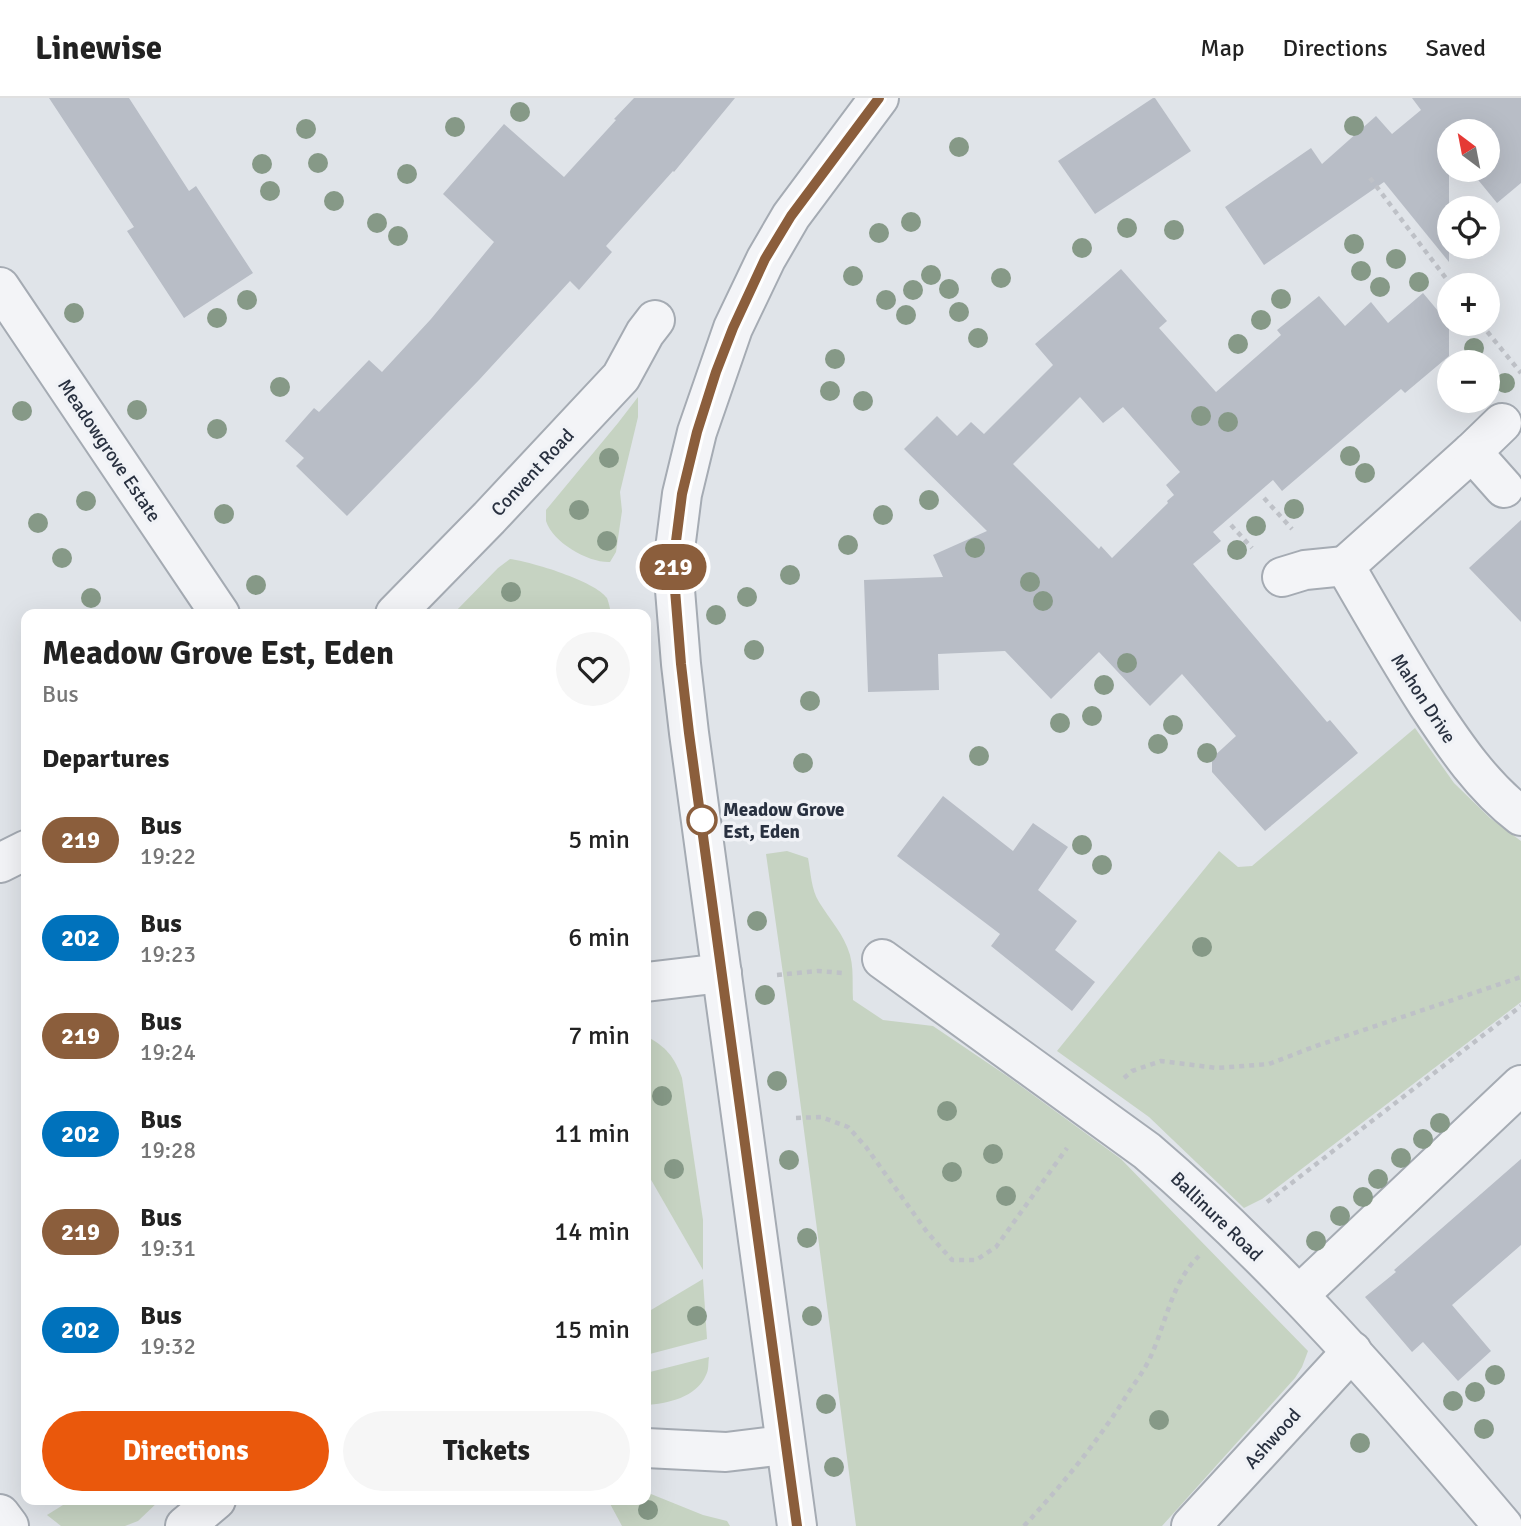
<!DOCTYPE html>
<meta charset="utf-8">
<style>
body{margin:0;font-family:Signika,sans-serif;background:#f6f6f6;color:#222;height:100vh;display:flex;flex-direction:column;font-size:26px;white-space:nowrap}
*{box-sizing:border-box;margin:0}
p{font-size:23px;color:#767676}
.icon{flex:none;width:38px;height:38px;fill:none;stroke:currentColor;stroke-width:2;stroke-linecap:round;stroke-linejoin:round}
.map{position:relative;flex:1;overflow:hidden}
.details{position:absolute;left:21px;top:511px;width:630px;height:896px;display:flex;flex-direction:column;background:#fff;border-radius:14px;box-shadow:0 7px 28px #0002}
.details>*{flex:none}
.badge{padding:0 14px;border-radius:23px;font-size:24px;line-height:46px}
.needle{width:46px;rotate:328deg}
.tools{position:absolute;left:1437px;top:21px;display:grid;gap:14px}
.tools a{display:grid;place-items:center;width:63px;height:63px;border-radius:50%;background:#fff;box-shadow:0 7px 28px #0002;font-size:35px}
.map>.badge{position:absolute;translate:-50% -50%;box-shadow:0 0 0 4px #fff}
h2{padding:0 21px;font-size:26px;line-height:63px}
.round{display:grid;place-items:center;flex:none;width:74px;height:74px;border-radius:37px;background:#f6f6f6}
.summary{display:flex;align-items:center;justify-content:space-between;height:119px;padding:0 21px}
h1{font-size:33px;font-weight:700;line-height:52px}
.primary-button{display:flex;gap:14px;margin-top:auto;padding:14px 21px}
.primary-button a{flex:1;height:80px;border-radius:42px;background:#ea580c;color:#fff;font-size:28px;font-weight:700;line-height:80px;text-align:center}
.primary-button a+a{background:#f6f6f6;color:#222}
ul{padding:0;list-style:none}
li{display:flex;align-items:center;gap:21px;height:98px;padding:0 21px}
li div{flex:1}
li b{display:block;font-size:26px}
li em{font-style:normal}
li .badge{min-width:77px;font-weight:700;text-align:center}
header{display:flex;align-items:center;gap:42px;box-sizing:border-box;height:98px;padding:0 35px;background:#fff;border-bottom:2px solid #e0e0e0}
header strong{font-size:33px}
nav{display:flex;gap:38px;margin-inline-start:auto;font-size:24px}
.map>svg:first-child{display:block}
.green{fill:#c6d3c2}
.building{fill:#b8bdc6;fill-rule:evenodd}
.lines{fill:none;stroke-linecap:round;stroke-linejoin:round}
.minor-casing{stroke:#a5abb3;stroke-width:42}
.path{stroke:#bec1c7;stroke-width:4.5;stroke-dasharray:5 5;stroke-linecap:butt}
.minor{stroke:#f3f4f7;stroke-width:38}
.tree{fill:#869987}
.line-casing{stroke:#fff;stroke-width:16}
.line{stroke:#8b5e3c;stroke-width:10}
.stop-dot{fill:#fff;stroke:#8b5e3c;stroke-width:3.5}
.labels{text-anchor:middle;stroke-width:7;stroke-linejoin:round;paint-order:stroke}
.street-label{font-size:19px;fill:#293140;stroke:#f0f2f6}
.stop-label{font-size:19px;font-weight:bold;fill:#293140;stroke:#f0f2f6;text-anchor:start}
</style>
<header>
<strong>Linewise</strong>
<nav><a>Map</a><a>Directions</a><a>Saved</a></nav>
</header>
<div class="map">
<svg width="1521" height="1428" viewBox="0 0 1521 1428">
<rect width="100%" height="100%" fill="#e0e4e9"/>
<g class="green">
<path d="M 638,299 L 638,319 L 620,394 L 622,413 L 616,454 L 610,464 C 589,465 553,445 546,423 C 546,421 546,414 546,412 L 618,325 Z"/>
<path d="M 510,461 C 532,464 595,483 607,500 C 609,505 610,511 611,516 L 453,516 L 498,470 Z"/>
<path d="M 1415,630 L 1454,685 L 1490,720 L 1521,743 L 1521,904 L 1262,1101 L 1244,1110 L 1149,1019 L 1057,953 L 1219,753 L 1238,769 L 1252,768 Z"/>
<path d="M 787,753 L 808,760 C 811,775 811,791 819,804 C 830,822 844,836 850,857 C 854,871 852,887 853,902 L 883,922 L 933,928 L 1007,978 L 1121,1061 L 1308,1253 L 1302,1269 L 1295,1280 L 1162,1428 L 856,1428 L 788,911 L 766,756 Z"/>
<path d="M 646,938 C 666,949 674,958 682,980 L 703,1122 L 703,1172 L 646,1073 Z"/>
<path d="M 703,1181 L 707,1241 L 646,1257 L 646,1215 Z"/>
<path d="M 709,1259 C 708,1265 709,1272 706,1277 C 697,1299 667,1306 646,1307 L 646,1275 Z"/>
<path d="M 646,1394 L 703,1417 L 727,1423 L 730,1428 L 622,1428 L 608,1402 L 646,1402 Z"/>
<path d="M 71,1402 L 160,1402 L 138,1423 L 125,1428 L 61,1428 L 47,1417 Z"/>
</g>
<g class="building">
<path d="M 49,0 L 129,0 L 189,93 L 196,88 L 253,175 L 184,220 L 127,133 L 134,129 Z"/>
<path d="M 634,0 L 735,0 L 674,74 L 673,73 L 606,148 L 612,154 L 579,192 L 570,183 L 479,282 L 347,418 L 296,368 L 304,360 L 285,343 L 314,310 L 319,314 L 369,262 L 382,274 L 431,221 L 494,144 L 443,96 L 504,26 L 564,79 L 616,22 L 614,21 Z"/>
<path d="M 1153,0 L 1155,0 L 1191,53 L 1095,116 L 1058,63 Z"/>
<path d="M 1412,0 L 1521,0 L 1521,85 L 1497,105 L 1470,72 L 1488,72 L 1488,33 L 1449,33 L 1449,164 L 1384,84 L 1264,167 L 1225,109 L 1311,50 L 1322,66 L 1376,18 L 1392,36 L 1421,12 Z"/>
<path d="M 1121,171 L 1167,223 L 1159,230 L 1216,294 L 1281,237 L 1277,232 L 1319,198 L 1345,228 L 1371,204 L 1388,225 L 1423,195 L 1449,226 L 1449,258 L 1405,295 L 1401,291 L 1282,393 L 1273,382 L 1213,434 L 1221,443 L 1193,466 L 1327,624 L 1330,622 L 1358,655 L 1265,733 L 1212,674 L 1212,660 L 1236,638 L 1182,576 L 1150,608 L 1099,554 L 1051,601 L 1005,553 L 938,556 L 939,592 L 868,594 L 864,482 L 943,479 L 933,457 L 987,433 L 904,351 L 937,318 L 957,338 L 971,324 L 984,336 L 1053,267 L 1035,246 ZM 1080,299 L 1103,325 L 1123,309 L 1180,374 L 1166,387 L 1174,397 L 1167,403 L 1168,405 L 1112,460 L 1101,448 L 1099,451 L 1013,366 Z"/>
<path d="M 1521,422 L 1521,524 L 1469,470 Z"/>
<path d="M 943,698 L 1013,753 L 1033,725 L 1068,749 L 1038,792 L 1077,823 L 1055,852 L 1095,884 L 1072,913 L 991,848 L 1000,836 L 897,758 Z"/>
<path d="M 1521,1061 L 1521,1147 L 1452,1207 L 1491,1253 L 1458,1283 L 1423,1244 L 1412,1254 L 1365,1199 L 1396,1174 L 1394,1172 Z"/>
</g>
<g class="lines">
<defs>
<g id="minor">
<path d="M 0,189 L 220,516"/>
<path d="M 1502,325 L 1472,354 L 1345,468 C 1372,515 1399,562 1428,607 C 1455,648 1482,688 1521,718"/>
<path d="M 1472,354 L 1504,390"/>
<path d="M 1282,479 L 1305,472 L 1345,468"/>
<path d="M 395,516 L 489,420 L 621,279 L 645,235 L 655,222"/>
<path d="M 0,765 L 26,752"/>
<path d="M 882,861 L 1147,1053 C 1278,1165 1391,1296 1503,1428"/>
<path d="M 646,884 L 722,875"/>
<path d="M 1299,1197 L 1521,987"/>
<path d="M 646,1350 L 726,1354 L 785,1347"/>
<path d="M 0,1416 L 9,1428"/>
<path d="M 185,1428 L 216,1402"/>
<path d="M 797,1428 L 689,635 L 681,566 L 673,467 L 682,396 L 697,334 L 733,230 L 766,161 L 791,118 L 879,0"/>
<path d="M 1191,1428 L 1352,1253"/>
</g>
</defs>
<use href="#minor" class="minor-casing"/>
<g class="path">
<path d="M 1370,80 L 1451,187"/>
<path d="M 1481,226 L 1521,275"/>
<path d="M 1264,400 L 1292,431"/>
<path d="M 1231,427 L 1252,450"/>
<path d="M 777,877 L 818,873 L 843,875"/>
<path d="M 1124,980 L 1132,973 L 1161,963 L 1217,970 L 1269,966 L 1316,948 L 1521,879"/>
<path d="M 796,1020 L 821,1019 L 848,1029 L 866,1049 L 927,1134 L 952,1162 L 976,1162 L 996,1149 L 1067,1050"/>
<path d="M 1267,1104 L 1521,908"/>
<path d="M 1024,1428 C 1063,1386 1100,1341 1130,1292 C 1137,1282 1145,1271 1150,1260 C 1166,1226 1171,1185 1199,1158"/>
</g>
<use href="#minor" class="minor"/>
</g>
<g class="tree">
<circle cx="520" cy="14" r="10"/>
<circle cx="1354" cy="28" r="10"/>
<circle cx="455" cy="29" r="10"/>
<circle cx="306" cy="31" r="10"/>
<circle cx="959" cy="49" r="10"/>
<circle cx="318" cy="65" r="10"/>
<circle cx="262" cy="66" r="10"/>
<circle cx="407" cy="76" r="10"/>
<circle cx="270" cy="93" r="10"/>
<circle cx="334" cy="103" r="10"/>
<circle cx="911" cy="124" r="10"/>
<circle cx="377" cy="125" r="10"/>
<circle cx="1127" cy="130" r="10"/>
<circle cx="1174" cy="132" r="10"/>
<circle cx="879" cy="135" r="10"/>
<circle cx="398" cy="138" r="10"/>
<circle cx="1354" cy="146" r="10"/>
<circle cx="1082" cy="150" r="10"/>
<circle cx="1396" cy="161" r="10"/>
<circle cx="1361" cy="173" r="10"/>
<circle cx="931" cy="177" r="10"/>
<circle cx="853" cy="178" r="10"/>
<circle cx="1001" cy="180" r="10"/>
<circle cx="1419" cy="184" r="10"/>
<circle cx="1380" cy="189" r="10"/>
<circle cx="949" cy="191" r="10"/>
<circle cx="913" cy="192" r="10"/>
<circle cx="1281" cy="201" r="10"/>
<circle cx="247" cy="202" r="10"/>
<circle cx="886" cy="202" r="10"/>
<circle cx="959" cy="214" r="10"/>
<circle cx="74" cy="215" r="10"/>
<circle cx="906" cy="217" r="10"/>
<circle cx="217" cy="220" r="10"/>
<circle cx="1261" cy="222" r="10"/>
<circle cx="978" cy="240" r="10"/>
<circle cx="1238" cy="246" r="10"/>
<circle cx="1474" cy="250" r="10"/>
<circle cx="835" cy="261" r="10"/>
<circle cx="1505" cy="285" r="10"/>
<circle cx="280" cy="289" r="10"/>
<circle cx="830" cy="293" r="10"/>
<circle cx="863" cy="303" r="10"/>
<circle cx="137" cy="312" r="10"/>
<circle cx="22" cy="313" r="10"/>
<circle cx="1201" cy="318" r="10"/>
<circle cx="1228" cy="324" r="10"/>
<circle cx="217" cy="331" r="10"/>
<circle cx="1350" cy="358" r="10"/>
<circle cx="609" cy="360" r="10"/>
<circle cx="1365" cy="375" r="10"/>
<circle cx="929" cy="402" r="10"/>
<circle cx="86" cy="403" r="10"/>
<circle cx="1294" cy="411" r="10"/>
<circle cx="579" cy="412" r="10"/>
<circle cx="224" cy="416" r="10"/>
<circle cx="883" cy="417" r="10"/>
<circle cx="38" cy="425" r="10"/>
<circle cx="1256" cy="428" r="10"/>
<circle cx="607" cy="443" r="10"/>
<circle cx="848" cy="447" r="10"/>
<circle cx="975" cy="450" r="10"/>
<circle cx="1237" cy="452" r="10"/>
<circle cx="62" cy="460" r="10"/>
<circle cx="790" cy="477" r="10"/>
<circle cx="1030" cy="484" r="10"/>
<circle cx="256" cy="487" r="10"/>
<circle cx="511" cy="494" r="10"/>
<circle cx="747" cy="499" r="10"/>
<circle cx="91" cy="500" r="10"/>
<circle cx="1043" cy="503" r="10"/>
<circle cx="716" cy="517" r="10"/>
<circle cx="754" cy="552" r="10"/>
<circle cx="1127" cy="565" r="10"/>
<circle cx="1104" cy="587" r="10"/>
<circle cx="810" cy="603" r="10"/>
<circle cx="1092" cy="618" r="10"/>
<circle cx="1060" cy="625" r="10"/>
<circle cx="1173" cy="627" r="10"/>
<circle cx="1158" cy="646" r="10"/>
<circle cx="1207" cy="655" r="10"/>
<circle cx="979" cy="658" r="10"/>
<circle cx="803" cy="665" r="10"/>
<circle cx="1082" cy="747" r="10"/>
<circle cx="1102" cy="767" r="10"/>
<circle cx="757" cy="823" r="10"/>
<circle cx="1202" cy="849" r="10"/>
<circle cx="765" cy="897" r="10"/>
<circle cx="777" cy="983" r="10"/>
<circle cx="662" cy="998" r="10"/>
<circle cx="947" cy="1013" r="10"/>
<circle cx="1440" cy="1025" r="10"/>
<circle cx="1423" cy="1041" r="10"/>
<circle cx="993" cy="1056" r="10"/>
<circle cx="1401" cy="1060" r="10"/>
<circle cx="789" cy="1062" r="10"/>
<circle cx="674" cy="1071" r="10"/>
<circle cx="952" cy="1074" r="10"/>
<circle cx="1378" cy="1081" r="10"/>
<circle cx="1006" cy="1098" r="10"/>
<circle cx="1363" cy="1099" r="10"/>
<circle cx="1340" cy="1118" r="10"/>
<circle cx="807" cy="1140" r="10"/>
<circle cx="1316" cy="1143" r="10"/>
<circle cx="697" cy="1218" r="10"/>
<circle cx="812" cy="1218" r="10"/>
<circle cx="1495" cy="1277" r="10"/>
<circle cx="1475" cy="1294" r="10"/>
<circle cx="1453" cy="1303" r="10"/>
<circle cx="826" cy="1306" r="10"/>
<circle cx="1159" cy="1322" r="10"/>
<circle cx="1484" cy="1331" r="10"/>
<circle cx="1360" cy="1345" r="10"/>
<circle cx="834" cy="1369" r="10"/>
<circle cx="648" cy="1412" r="10"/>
</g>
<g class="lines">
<defs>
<path id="line" d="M 797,1428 L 689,635 L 681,566 L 673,467 L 682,396 L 697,334 L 716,274 L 733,230 L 765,161 L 791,118 L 879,0"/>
</defs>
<use href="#line" class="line-casing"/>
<use href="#line" class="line"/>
</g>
<circle class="stop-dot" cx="702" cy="722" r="14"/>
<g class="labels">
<g class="street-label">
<text transform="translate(110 352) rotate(56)" y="7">Meadowgrove Estate</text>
<text transform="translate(532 374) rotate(-47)" y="7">Convent Road</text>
<text transform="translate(1424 600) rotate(57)" y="7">Mahon Drive</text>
<text transform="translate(1217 1118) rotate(44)" y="7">Ballinure Road</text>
<text transform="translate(1272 1340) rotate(-48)" y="7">Ashwood</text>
</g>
<g class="stop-label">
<text x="723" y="718">Meadow Grove<tspan x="723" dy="22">Est, Eden</tspan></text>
</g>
</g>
</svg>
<div class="tools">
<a><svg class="needle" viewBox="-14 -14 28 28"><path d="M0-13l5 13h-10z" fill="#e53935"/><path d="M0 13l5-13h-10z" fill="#767676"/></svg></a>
<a><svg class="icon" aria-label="locate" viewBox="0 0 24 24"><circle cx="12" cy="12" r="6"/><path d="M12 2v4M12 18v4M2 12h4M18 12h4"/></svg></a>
<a>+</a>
<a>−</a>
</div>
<b class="badge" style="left:673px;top:469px;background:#8b5e3c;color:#fff">219</b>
<section class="details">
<div class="summary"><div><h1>Meadow Grove Est, Eden</h1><p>Bus</p></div><a class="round"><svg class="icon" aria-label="heart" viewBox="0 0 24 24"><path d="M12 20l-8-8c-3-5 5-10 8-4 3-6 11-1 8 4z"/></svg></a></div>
<h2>Departures</h2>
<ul>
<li><span class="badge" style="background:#8b5e3c;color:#fff">219</span><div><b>Bus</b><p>19:22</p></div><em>5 min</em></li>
<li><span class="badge" style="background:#0072bc;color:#fff">202</span><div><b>Bus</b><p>19:23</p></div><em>6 min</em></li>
<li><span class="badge" style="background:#8b5e3c;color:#fff">219</span><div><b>Bus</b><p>19:24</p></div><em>7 min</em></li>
<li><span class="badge" style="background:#0072bc;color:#fff">202</span><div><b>Bus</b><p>19:28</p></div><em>11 min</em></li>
<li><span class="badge" style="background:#8b5e3c;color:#fff">219</span><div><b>Bus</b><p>19:31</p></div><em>14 min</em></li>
<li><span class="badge" style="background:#0072bc;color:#fff">202</span><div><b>Bus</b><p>19:32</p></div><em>15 min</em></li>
</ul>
<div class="primary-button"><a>Directions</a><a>Tickets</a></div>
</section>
</div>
